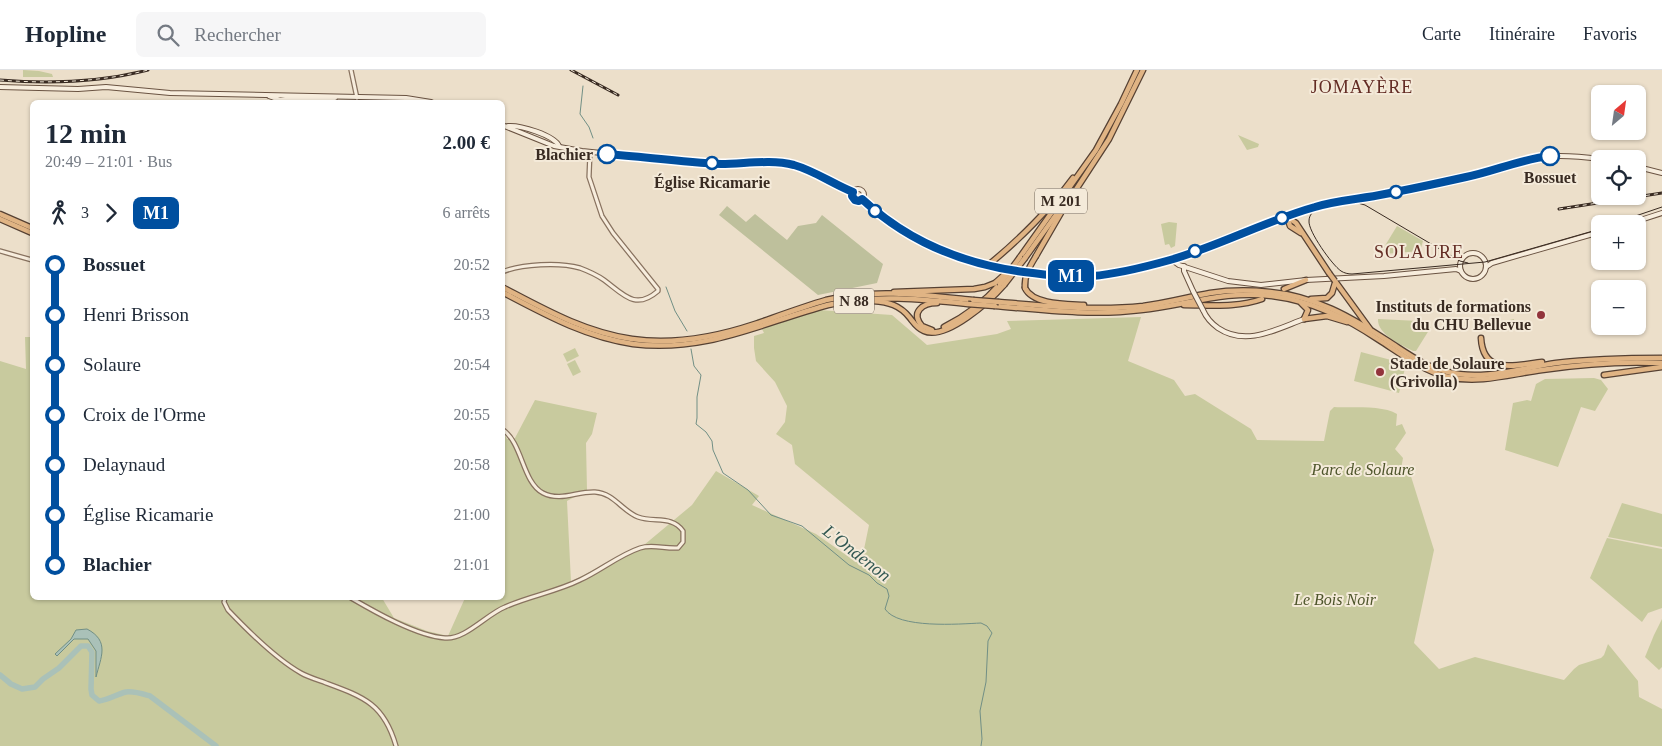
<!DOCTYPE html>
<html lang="fr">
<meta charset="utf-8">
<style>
body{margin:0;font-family:"Times New Roman",serif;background:#f6f6f7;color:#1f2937;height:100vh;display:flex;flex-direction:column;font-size:19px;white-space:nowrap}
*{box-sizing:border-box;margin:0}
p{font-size:16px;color:#747a83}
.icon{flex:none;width:28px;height:28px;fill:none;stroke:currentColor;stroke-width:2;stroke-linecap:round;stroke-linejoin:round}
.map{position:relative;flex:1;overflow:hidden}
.sheet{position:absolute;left:30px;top:30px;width:475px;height:500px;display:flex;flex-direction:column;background:#fff;border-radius:8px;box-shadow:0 1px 4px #0004}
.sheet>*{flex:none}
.badge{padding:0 10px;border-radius:8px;font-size:18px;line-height:32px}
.needle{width:32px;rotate:29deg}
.buttons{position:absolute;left:1591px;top:15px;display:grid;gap:10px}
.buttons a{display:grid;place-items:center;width:55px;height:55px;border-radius:8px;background:#fff;box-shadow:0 1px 4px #0004;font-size:25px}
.map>.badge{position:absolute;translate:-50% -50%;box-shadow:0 0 0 2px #fff}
.legs{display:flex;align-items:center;gap:8px;height:55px;padding:0 15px;font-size:16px}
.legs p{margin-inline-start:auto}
.overview{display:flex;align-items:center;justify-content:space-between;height:85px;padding:0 15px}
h1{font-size:28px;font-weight:700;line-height:38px}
ul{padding:0 15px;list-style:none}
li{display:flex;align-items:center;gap:18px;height:50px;font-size:19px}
li i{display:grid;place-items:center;width:8px;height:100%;margin:0 6px;background:currentColor}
li i::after{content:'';width:12px;height:12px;margin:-6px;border:4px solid;border-radius:50%;background:#fff}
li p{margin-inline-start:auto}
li:first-child i{background:linear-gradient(#0000 50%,currentColor 0)}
li:last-child i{background:linear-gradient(currentColor 50%,#0000 0)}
header{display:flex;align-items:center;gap:30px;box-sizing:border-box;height:70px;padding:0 25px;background:#fff;border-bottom:1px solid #e0e1e3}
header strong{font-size:24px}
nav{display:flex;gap:28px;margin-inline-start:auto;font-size:18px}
.search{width:350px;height:45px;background:#f6f6f7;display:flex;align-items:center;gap:12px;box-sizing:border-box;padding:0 18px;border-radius:8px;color:#747a83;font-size:19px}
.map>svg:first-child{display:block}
.green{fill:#c8ca9e}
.cemetery{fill:#bec09c}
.water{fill:#aac1b8;stroke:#718f85}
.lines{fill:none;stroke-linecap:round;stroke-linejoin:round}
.stream{stroke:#718f85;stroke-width:1}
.river{stroke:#aac1b8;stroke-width:5.5}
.tertiary-casing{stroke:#88725f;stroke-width:5.5}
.secondary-casing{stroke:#6a5342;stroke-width:6}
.trunk-casing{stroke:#564133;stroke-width:7}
.tertiary{stroke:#f7eddd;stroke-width:3}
.secondary{stroke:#f7eddd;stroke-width:4}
.trunk{stroke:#e0b484;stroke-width:4.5}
.tram{stroke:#392b22;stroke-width:1}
.rail-casing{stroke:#392b22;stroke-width:3}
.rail{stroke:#f4ead9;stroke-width:1;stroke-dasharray:4;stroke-linecap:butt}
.secondary-bridge-casing{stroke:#6a5342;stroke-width:6;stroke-linecap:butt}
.trunk-bridge-casing{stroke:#564133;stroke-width:7;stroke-linecap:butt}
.secondary-bridge{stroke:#f7eddd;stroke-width:4}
.trunk-bridge{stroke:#e0b484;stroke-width:4.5}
.line-1-casing{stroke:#fff;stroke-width:11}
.line-1{stroke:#004f9f;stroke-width:8}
.stop-1-dot{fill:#fff;stroke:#004f9f;stroke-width:2.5}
.poi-dot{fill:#92343c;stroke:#f4ead9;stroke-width:2}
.labels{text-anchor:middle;stroke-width:4;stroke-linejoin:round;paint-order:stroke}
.shield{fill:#f4ead9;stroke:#716459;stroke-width:1}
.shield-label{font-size:15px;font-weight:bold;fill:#392b22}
.stop-label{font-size:16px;font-weight:bold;fill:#392b22;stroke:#f4ead9}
.poi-label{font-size:16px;font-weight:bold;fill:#392b22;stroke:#f4ead9;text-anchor:end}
.park-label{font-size:16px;font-style:italic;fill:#4d542a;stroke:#f4ead9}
.neighbourhood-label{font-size:18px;letter-spacing:1px;fill:#632c24;stroke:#f4ead9}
.water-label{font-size:18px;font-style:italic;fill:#325852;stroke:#f4ead9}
</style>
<header>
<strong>Hopline</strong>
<div class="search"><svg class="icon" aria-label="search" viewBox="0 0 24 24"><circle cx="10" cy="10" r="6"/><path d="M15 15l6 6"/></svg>Rechercher</div>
<nav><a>Carte</a><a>Itinéraire</a><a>Favoris</a></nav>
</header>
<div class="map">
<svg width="1662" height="676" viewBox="0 0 1662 676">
<rect width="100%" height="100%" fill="#ecdfca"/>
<g class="green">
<path d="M 23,0 L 39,1 L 52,4 L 53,7 L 23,7 Z"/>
<path d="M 1238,65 L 1259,74 L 1258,77 L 1247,80 Z"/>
<path d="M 1169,152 L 1177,153 L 1175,176 L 1171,178 L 1169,174 L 1165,175 L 1161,154 Z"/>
<path d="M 1397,156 L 1423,171 L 1420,181 L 1384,184 L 1383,179 Z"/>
<path d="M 790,238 L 892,245 L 927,275 L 997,264 L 1011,259 L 1007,251 L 1141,247 L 1128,291 L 1174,310 L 1185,326 L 1195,324 L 1251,359 L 1257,370 L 1324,371 L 1330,341 L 1334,337 C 1352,338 1383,335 1397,344 L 1396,356 L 1402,354 L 1406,363 L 1395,379 L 1403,388 L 1401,399 L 1409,400 L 1434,480 L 1414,573 L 1439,599 L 1475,587 L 1564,610 L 1574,599 L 1579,595 L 1601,588 L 1604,585 L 1608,574 L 1638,611 L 1639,627 L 1662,639 L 1662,676 L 0,676 L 0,291 L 26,299 L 25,267 L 32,267 L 32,528 L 382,528 L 394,548 L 427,561 L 448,566 L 465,528 L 502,528 L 503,361 L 507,369 L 515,368 L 535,330 L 597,343 L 592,364 L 586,373 L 587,420 L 567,431 L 571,512 L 636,477 L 644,475 L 692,435 L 716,401 L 759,426 L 752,435 L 816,464 L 856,492 L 862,489 L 869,455 L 795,394 L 792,375 L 776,364 L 785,352 L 787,336 L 775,312 L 756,291 L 754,278 L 754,266 L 764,263 L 757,249 L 794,245 Z"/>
<path d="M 1378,249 L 1419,251 L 1431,257 L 1416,281 L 1413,281 C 1401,275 1377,264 1378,249 Z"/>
<path d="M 1514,249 L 1515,259 L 1502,261 L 1501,252 Z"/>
<path d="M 575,278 L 579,286 L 567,292 L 563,284 Z"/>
<path d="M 1361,282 L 1406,294 L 1399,323 L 1354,311 Z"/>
<path d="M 575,290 L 581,302 L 573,306 L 567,294 Z"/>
<path d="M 1594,308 L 1601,310 L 1608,319 L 1595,341 L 1581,337 L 1558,397 L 1505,380 L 1513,333 L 1527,330 L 1531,331 L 1536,314 L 1545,309 Z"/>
<path d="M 1622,433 L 1662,444 L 1662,477 L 1608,467 Z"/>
<path d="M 1607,468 L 1662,479 L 1662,538 L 1648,543 L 1642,552 L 1590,508 Z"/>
<path d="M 1662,549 L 1662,597 L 1659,600 L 1645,587 L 1654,565 Z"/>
</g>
<path class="cemetery" d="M 727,136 L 746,152 L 755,144 L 787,170 L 798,156 L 816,153 L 822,145 L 883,194 L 877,213 L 818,225 L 719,145 Z"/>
<path class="water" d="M 87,559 C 110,571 101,587 96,607 L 96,581 L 88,569 L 74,569 L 57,586 L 55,584 L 71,569 L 76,560 Z"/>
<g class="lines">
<g class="stream">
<path d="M 583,16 L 580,44 L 589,57 L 593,68"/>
<path d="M 666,217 L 675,241 L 687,261"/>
<path d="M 691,279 L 694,296 L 701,305 L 697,327 L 697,348 L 696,354 L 706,362 L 712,371 L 713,380 L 723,403 L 748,420 L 771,445 L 802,456 L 849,495 L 869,505 L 877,513 L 887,519 L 889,526 L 885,539 C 898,559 959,554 981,553 L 987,556 L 992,563 L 988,571 L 986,612 L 980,641 L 982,669 L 981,676"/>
</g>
<path class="river" d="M 0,605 L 11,614 L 22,619 L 35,617 L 43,609 L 59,598 L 81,576 L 88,576 L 92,582 L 91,619 L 92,625 L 99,631 C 109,630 117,624 126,622 C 134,621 143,624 150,626 L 216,676"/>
<defs>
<g id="tertiary">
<path d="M 351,0 L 357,28"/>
<path d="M 0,181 L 32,190"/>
<path d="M 502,202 C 522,194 559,192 580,198 C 588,201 597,205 604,210 C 623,224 635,241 658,221 L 658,219 L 613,163 L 602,146 L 589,107 L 590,82"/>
<path d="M 225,528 L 224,532 L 228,540 C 248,561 276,589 301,603 C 308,607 318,610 326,613 C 364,627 384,634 396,676"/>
<path d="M 351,528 C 375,542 417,566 445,568 C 465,570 487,544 505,537 C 529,526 556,522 580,510 C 600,501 619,485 640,478 C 652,474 665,479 678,478 L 683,472 L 683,461 C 672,445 654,453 638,447 C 622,441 614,423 595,422 C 577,421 561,432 543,423 C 522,412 523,373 502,359"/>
</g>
<g id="secondary">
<path d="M 0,17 L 78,19 L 106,17 L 170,23 L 406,28 L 431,32"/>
<path d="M 269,26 L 280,30 L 291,28 L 335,28"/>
<path d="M 502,55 L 554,76 L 582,81 L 698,93 L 785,93 L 812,102 L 831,113 L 853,122"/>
<path d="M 508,56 C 520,55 554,65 559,76"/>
<path d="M 1638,97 L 1662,103"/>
<circle cx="858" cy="125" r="6"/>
<path d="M 863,129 C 934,198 1047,220 1142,197 C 1152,195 1163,194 1172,190 C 1185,185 1199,180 1212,175 C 1246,162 1280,147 1314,137 C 1334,131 1355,130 1375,126 C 1407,120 1439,113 1471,106 C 1492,102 1513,93 1534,88 C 1556,84 1578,86 1600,89"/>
<path d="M 1628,154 L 1662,143"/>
<circle cx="1473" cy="196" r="13"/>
<path d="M 1172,190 L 1179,195 L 1228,211 L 1261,215 L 1306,210 L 1384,206 L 1456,199 L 1461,201"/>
<path d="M 1184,196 L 1184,201 L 1193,221"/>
<path d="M 1486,197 L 1492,193 L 1600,162"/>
<path d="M 1203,240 C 1206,247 1211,253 1218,258 C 1246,277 1277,259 1304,249"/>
</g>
<g id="trunk">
<path d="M 0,144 L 32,158"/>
<path d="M 1292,146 L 1288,150 L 1290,156 L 1301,163"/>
<path d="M 1285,147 L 1290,149 L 1296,153 L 1329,203"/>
<path d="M 0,149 L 32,163"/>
<path d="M 1036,186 L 1062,141 L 1109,69 L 1143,0"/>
<path d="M 1020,187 L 1096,80 L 1121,34 L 1137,0"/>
<path d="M 1025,188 L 1058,142"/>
<path d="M 987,196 C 1017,172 1051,138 1073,108"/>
<path d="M 1335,211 L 1370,259"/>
<path d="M 502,217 C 544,239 584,262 632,269 C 673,275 716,267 755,254 C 778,246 802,237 826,230 C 874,218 925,225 973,230"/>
<path d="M 1025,218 C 1033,235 1067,234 1084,235"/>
<path d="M 1284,219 L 1306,210"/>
<path d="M 502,222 C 544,244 585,267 633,274 C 706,283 761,253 828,235 C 874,224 922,229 968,234"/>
<path d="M 894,222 L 974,219 L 985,217 L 995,213"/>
<path d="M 1311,229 L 1327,228 L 1332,223 L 1335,213"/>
<path d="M 873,231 C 888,232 900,235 910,248 C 914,253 917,258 924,261 C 946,271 991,230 1004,215"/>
<path d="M 999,232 C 1047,236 1095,241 1143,236 C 1166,233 1188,227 1210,223 C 1230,220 1250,220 1270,222 C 1315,226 1351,247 1388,271 C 1407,283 1425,297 1448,302 C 1483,311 1521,298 1556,293 C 1591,289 1627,288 1662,288"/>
<path d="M 1301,233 L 1308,240 L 1304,249"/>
<path d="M 1184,235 C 1210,235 1237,238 1262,229"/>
<path d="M 995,236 C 1043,240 1093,246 1141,240 C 1187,235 1226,220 1272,226 C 1312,231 1346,248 1379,270 C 1401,284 1423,301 1448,307 C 1480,314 1511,304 1542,300 C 1582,294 1622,291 1662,293"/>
<path d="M 1304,249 L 1327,246 L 1347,252"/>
<path d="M 944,257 C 966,246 984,232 1000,214"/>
<path d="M 932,260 L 922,256 C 910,242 923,233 937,233"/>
<path d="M 1481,268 C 1483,306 1516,295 1542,292"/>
<path d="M 1604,305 L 1662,297"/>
</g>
</defs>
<use href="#tertiary" class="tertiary-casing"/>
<use href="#secondary" class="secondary-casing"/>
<use href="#trunk" class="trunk-casing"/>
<use href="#tertiary" class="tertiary"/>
<use href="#secondary" class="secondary"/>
<use href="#trunk" class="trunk"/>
<g class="tram">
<path d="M 1354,132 L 1365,135 L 1460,191 L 1468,193"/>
<path d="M 1318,139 C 1313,141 1309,145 1309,151 C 1308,161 1332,195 1341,201 C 1344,203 1348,204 1352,204 L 1485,192 L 1600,159"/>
<path d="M 1612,154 L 1662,137"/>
</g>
<defs>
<g id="rail">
<path d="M 571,0 L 618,25"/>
<path d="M 0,10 C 48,14 101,12 148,0"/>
<path d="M 1559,139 L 1662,123"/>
</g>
</defs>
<use href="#rail" class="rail-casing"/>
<use href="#rail" class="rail"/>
<defs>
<path id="secondary-bridge" d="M 1193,221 L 1203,240"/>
<g id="trunk-bridge">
<path d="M 1329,203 L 1335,211"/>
<path d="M 995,213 L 1004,205"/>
<path d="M 1000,214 L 1020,187"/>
<path d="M 1004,215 L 1025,188"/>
<path d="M 1025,218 C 1024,205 1030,196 1036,186"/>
<path d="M 973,230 L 999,232"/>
<path d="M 968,234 L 995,236"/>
</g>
</defs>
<use href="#secondary-bridge" class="secondary-bridge-casing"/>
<use href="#trunk-bridge" class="trunk-bridge-casing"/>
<use href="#secondary-bridge" class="secondary-bridge"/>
<use href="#trunk-bridge" class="trunk-bridge"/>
</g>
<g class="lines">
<defs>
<path id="line-1" d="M 607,84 C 645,87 683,92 721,94 C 745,94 770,89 794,95 C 815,101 833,114 853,122 L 852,126 L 855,130 L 859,131 L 862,129 C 908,172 963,194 1024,202 C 1047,205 1070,208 1092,206 C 1118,204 1145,197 1170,190 C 1219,176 1265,151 1315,137 C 1337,130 1362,129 1385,124 C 1412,119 1439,113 1466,107 C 1495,101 1521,89 1550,86"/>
</defs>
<use href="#line-1" class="line-1-casing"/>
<use href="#line-1" class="line-1"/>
</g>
<g class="stop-1-dot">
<circle cx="607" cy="84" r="9"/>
<circle cx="1550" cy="86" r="9"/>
<circle cx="712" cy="93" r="6"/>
<circle cx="1396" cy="122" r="6"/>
<circle cx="875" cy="141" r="6"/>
<circle cx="1282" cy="148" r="6"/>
<circle cx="1195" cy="181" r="6"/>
</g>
<g class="poi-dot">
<circle cx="1541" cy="245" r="5"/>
<circle cx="1380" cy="302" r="5"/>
</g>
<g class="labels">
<g class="shield">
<rect x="1035" y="118.5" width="52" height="25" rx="4"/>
<rect x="834" y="218.5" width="40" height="25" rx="4"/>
</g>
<g class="shield-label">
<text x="1061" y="136">M 201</text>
<text x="854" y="236">N 88</text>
</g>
<g class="stop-label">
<text x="593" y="90" text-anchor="end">Blachier</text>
<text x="1550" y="113">Bossuet</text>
<text x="712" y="118">Église Ricamarie</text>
</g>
<g class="poi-label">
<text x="1531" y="242">Instituts de formations<tspan x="1531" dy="18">du CHU Bellevue</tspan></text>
<text x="1390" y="299" text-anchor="start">Stade de Solaure<tspan x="1390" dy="18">(Grivolla)</tspan></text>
</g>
<g class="park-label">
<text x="1363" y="405">Parc de Solaure</text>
<text x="1335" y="535">Le Bois Noir</text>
</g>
<g class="neighbourhood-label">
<text x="1362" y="23">JOMAYÈRE</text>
<text x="1419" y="188">SOLAURE</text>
</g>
<g class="water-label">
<text transform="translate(857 483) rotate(38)" y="6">L'Ondenon</text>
</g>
</g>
</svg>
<div class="buttons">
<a><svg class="needle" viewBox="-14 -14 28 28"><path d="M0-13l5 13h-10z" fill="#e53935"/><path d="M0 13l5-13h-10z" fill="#747a83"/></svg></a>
<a><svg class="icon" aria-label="locate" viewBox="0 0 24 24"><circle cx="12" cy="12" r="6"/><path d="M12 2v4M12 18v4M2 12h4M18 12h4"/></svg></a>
<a>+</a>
<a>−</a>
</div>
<b class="badge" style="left:1071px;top:206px;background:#004f9f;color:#fff">M1</b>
<section class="sheet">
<div class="overview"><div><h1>12 min</h1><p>20:49 – 21:01 · Bus</p></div><b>2.00 €</b></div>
<div class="legs"><svg class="icon" aria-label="walk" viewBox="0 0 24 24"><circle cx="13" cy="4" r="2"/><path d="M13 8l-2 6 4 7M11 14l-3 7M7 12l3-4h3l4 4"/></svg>3<svg class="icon" aria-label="forward" viewBox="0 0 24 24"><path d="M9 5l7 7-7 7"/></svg><b class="badge" style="background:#004f9f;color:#fff">M1</b><p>6 arrêts</p></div>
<ul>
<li><i style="color:#004f9f"></i><b>Bossuet</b><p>20:52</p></li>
<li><i style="color:#004f9f"></i><span>Henri Brisson</span><p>20:53</p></li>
<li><i style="color:#004f9f"></i><span>Solaure</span><p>20:54</p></li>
<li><i style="color:#004f9f"></i><span>Croix de l'Orme</span><p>20:55</p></li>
<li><i style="color:#004f9f"></i><span>Delaynaud</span><p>20:58</p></li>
<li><i style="color:#004f9f"></i><span>Église Ricamarie</span><p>21:00</p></li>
<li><i style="color:#004f9f"></i><b>Blachier</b><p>21:01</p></li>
</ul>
</section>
</div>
